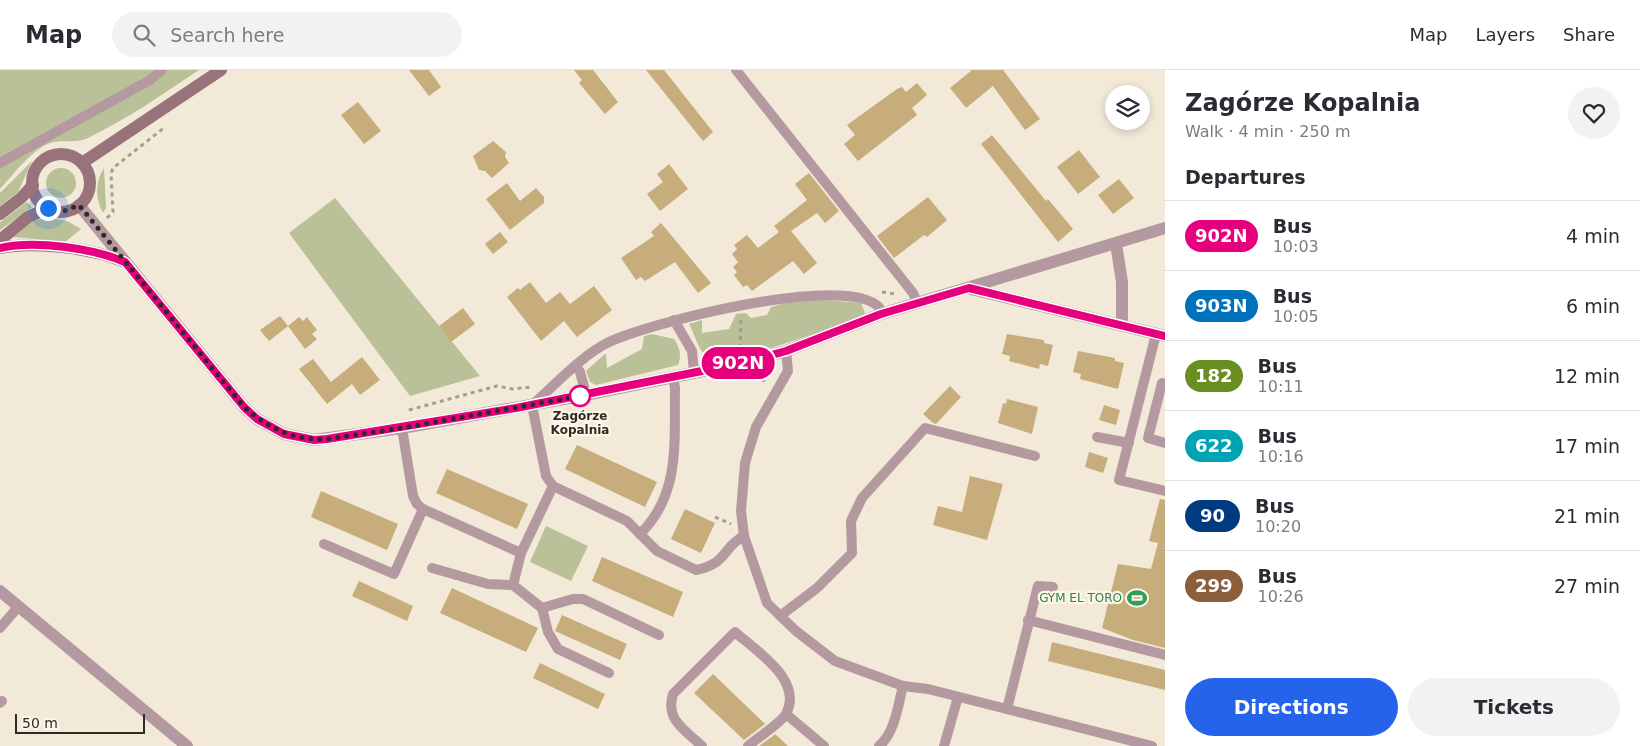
<!DOCTYPE html>
<meta charset="utf-8">
<style>
body{margin:0;font-family:"DejaVu Sans",sans-serif;background:#f2f2f3;color:#2b2b33;height:100vh;display:flex;flex-direction:column;font-size:19px;white-space:nowrap}
*{box-sizing:border-box;margin:0}
p{font-size:16px;color:#7c7c81}
.icon{flex:none;width:28px;height:28px;fill:none;stroke:currentColor;stroke-width:2;stroke-linecap:round;stroke-linejoin:round}
.map{position:relative;flex:1;overflow:hidden}
.side{display:flex;flex-direction:column;background:#fff;width:475px}
.side>*{flex:none}
.badge{padding:0 10px;border-radius:16px;font-size:18px;line-height:32px}
.controls{position:absolute;left:1105px;top:15px;display:grid;gap:10px}
.controls a{display:grid;place-items:center;width:45px;height:45px;border-radius:50%;background:#fff;box-shadow:0 2px 8px #0003;font-size:25px}
.scale{position:absolute;left:15px;bottom:12px;width:130px;box-sizing:border-box;padding-left:5px;border:2px solid #2e2b24;border-top:0;font-size:14px;line-height:18px;white-space:nowrap;color:#2e2b24;-webkit-text-stroke:4px #fef7e9;paint-order:stroke}
.you{position:absolute;width:25px;height:25px;margin:-12px;border:4px solid #fff;border-radius:50%;background:#1a73e8;box-shadow:0 0 0 8px #1a73e833}
.map>.badge{position:absolute;translate:-50% -50%;box-shadow:0 0 0 2px #fff}
h2{padding:0 20px;font-size:19px;line-height:45px}
.round{display:grid;place-items:center;flex:none;width:52px;height:52px;border-radius:26px;background:#f2f2f3}
.overview{display:flex;align-items:center;justify-content:space-between;height:85px;padding:0 20px}
h1{font-size:24px;font-weight:700;line-height:38px}
.action{display:flex;gap:10px;margin-top:auto;padding:10px 20px}
.action a{flex:1;height:58px;border-radius:30px;background:#2563eb;color:#fff;font-size:20px;font-weight:700;line-height:58px;text-align:center}
.action a+a{background:#f2f2f3;color:#2b2b33}
ul{padding:0;list-style:none}
li{display:flex;align-items:center;gap:15px;height:70px;padding:0 20px;border-top:1px solid #e1e1e2}
li div{flex:1}
li b{display:block;font-size:19px}
li em{font-style:normal}
li .badge{min-width:55px;font-weight:700;text-align:center}
header{display:flex;align-items:center;gap:30px;box-sizing:border-box;height:70px;padding:0 25px;background:#fff;border-bottom:1px solid #e1e1e2}
header strong{font-size:24px}
nav{display:flex;gap:28px;margin-inline-start:auto;font-size:18px}
.search{width:350px;height:45px;background:#f2f2f3;display:flex;align-items:center;gap:12px;box-sizing:border-box;padding:0 18px;border-radius:28px;color:#7c7c81;font-size:19px}
main{display:flex;flex:1;min-height:0}
.map>svg:first-child{display:block}
.green{fill:#bac097}
.building{fill:#c6ad7b}
.lines{fill:none;stroke-linecap:round;stroke-linejoin:round}
.path{stroke:#a49d90;stroke-width:3;stroke-dasharray:4 4;stroke-linecap:butt}
.lane{stroke:#b49aa0;stroke-width:10}
.street{stroke:#b49aa0;stroke-width:12}
.secondary{stroke:#99737c;stroke-width:12}
.line-casing{stroke:#fff;stroke-width:11}
.line{stroke:#e6007e;stroke-width:8}
.walk{stroke:#2e2b24;stroke-width:5;stroke-dasharray:0 9}
.stop-dot{fill:#fff;stroke:#e6007e;stroke-width:2.5}
.labels{text-anchor:middle;stroke-width:4.5;stroke-linejoin:round;paint-order:stroke}
.stop-label{font-size:12px;font-weight:bold;fill:#2e2b24;stroke:#fef7e9}
.leisure-label{font-size:12px;fill:#27864d;stroke:#fef7e9;text-anchor:end}
</style>
<header>
<strong>Map</strong>
<div class="search"><svg class="icon" aria-label="search" viewBox="0 0 24 24"><circle cx="10" cy="10" r="6"/><path d="M15 15l6 6"/></svg>Search here</div>
<nav><a>Map</a><a>Layers</a><a>Share</a></nav>
</header>
<main>
<div class="map">
<svg width="1165" height="676" viewBox="0 0 1165 676">
<rect width="100%" height="100%" fill="#f2e9d8"/>
<g class="green">
<path d="M 0,0 L 199,0 C 163,24 127,49 88,68 C 78,73 65,70 54,72 C 34,76 14,104 0,119 Z"/>
<path d="M 32,91 L 18,122 L 0,136 L 0,123 Z"/>
<circle cx="61" cy="113" r="15"/>
<path d="M 104,98 L 106,138 L 103,143 C 95,128 95,112 104,98 Z"/>
<path d="M 335,128 L 480,306 L 410,326 L 289,163 Z"/>
<path d="M 27,132 L 32,137 L 0,160 L 0,152 Z"/>
<path d="M 46,147 L 67,151 L 81,159 L 65,172 L 13,167 L 31,152 Z"/>
<path d="M 827,230 L 861,233 L 865,243 L 863,245 C 837,255 730,298 708,287 C 698,281 695,264 689,254 L 702,250 L 702,263 L 729,259 L 736,244 L 746,243 L 751,248 L 767,245 L 771,237 L 793,231 Z"/>
<path d="M 652,264 L 674,269 C 680,278 682,285 678,295 L 596,315 L 590,312 L 586,301 L 606,283 L 607,298 L 642,279 L 644,266 Z"/>
<path d="M 546,456 L 588,476 L 571,511 L 530,492 Z"/>
</g>
<g class="building">
<path d="M 409,0 L 429,0 L 441,17 L 429,26 Z"/>
<path d="M 574,0 L 593,0 L 618,32 L 605,44 L 579,13 L 582,10 Z"/>
<path d="M 646,0 L 664,0 L 713,62 L 703,71 Z"/>
<path d="M 972,0 L 1003,0 L 1040,49 L 1025,60 L 993,16 L 966,38 L 950,18 Z"/>
<path d="M 917,13 L 927,25 L 912,38 L 917,45 L 858,91 L 844,74 L 855,65 L 847,55 L 897,19 L 902,17 L 906,22 Z"/>
<path d="M 358,32 L 381,61 L 364,74 L 341,45 Z"/>
<path d="M 992,65 L 1046,131 L 1048,129 L 1073,159 L 1058,172 L 981,74 Z"/>
<path d="M 493,71 L 506,82 L 505,87 L 509,93 L 492,108 L 485,101 L 479,100 L 473,86 Z"/>
<path d="M 1079,80 L 1100,107 L 1078,124 L 1057,97 Z"/>
<path d="M 669,94 L 688,119 L 660,141 L 647,124 L 663,112 L 657,104 Z"/>
<path d="M 809,103 L 839,141 L 825,153 L 817,143 L 791,161 L 817,193 L 804,204 L 793,191 L 752,221 L 747,215 L 743,217 L 734,205 L 737,202 L 733,197 L 738,192 L 732,184 L 737,179 L 734,175 L 747,165 L 758,178 L 779,162 L 774,156 L 807,130 L 795,114 Z"/>
<path d="M 1119,109 L 1134,128 L 1113,144 L 1098,125 Z"/>
<path d="M 507,113 L 520,131 L 536,118 L 544,127 L 544,133 L 510,160 L 486,129 Z"/>
<path d="M 928,127 L 947,150 L 927,167 L 924,165 L 894,188 L 877,166 Z"/>
<path d="M 661,153 L 711,213 L 698,223 L 675,192 L 645,211 L 641,207 L 636,210 L 621,188 L 654,166 L 651,162 Z"/>
<path d="M 500,162 L 508,172 L 493,184 L 485,174 Z"/>
<path d="M 530,212 L 546,233 L 560,222 L 570,234 L 594,216 L 612,240 L 577,267 L 564,251 L 541,271 L 507,227 L 518,218 L 520,220 Z"/>
<path d="M 463,238 L 475,254 L 451,272 L 439,256 Z"/>
<path d="M 280,246 L 288,256 L 269,271 L 260,260 Z"/>
<path d="M 299,247 L 303,251 L 307,247 L 317,260 L 312,264 L 317,269 L 305,279 L 288,256 Z"/>
<path d="M 1007,264 L 1044,270 L 1044,273 L 1053,275 L 1048,296 L 1040,294 L 1039,299 L 1009,291 L 1010,286 L 1002,284 Z"/>
<path d="M 1078,281 L 1115,288 L 1115,291 L 1124,293 L 1118,319 L 1080,309 L 1081,304 L 1073,302 Z"/>
<path d="M 362,287 L 380,310 L 360,325 L 352,314 L 327,334 L 299,299 L 313,289 L 331,312 Z"/>
<path d="M 950,316 L 961,327 L 936,354 L 933,353 L 923,344 Z"/>
<path d="M 1007,329 L 1038,337 L 1032,364 L 998,353 L 1003,333 L 1006,334 Z"/>
<path d="M 1104,335 L 1120,340 L 1116,355 L 1099,350 Z"/>
<path d="M 577,375 L 657,412 L 645,437 L 565,399 Z"/>
<path d="M 1089,382 L 1108,388 L 1103,403 L 1085,397 Z"/>
<path d="M 447,399 L 528,434 L 517,459 L 436,423 Z"/>
<path d="M 970,406 L 1003,414 L 987,470 L 933,455 L 938,436 L 962,442 Z"/>
<path d="M 321,421 L 398,454 L 387,480 L 311,447 Z"/>
<path d="M 1160,429 L 1165,430 L 1165,578 L 1133,570 L 1102,558 L 1118,494 L 1151,499 L 1158,473 L 1149,471 Z"/>
<path d="M 685,439 L 715,453 L 701,483 L 671,469 Z"/>
<path d="M 602,487 L 683,522 L 673,547 L 592,511 Z"/>
<path d="M 359,511 L 413,536 L 407,551 L 352,526 Z"/>
<path d="M 452,518 L 538,558 L 526,582 L 440,543 Z"/>
<path d="M 562,545 L 627,574 L 620,590 L 555,561 Z"/>
<path d="M 1052,572 L 1165,600 L 1165,620 L 1048,591 Z"/>
<path d="M 540,593 L 605,624 L 598,639 L 533,608 Z"/>
<path d="M 713,604 L 765,654 L 744,670 L 694,623 Z"/>
<path d="M 775,664 L 788,676 L 759,676 L 773,666 Z"/>
</g>
<g class="lines">
<g class="path">
<path d="M 107,148 L 113,142 L 111,104 L 113,98 L 165,57"/>
<path d="M 882,222 L 896,224"/>
<path d="M 740,278 L 741,247"/>
<path d="M 756,304 L 763,308 L 765,315"/>
<path d="M 409,340 L 497,316 L 513,319 L 532,317"/>
<path d="M 715,447 L 731,454"/>
</g>
<g class="lane">
<path d="M 736,0 L 913,223 L 918,234"/>
<path d="M 0,93 L 150,10 L 162,0"/>
<path d="M 674,250 L 692,281 L 694,302"/>
<path d="M 1156,264 L 1119,410 L 1165,421"/>
<path d="M 786,281 L 788,301 L 756,357 L 745,393 L 741,441 L 744,466 L 767,533 L 796,561 L 835,591 L 903,616 L 928,619 L 1152,676"/>
<path d="M 576,296 L 580,302 L 586,324"/>
<path d="M 1165,314 L 1162,313 L 1148,368 L 1165,373"/>
<path d="M 402,358 L 413,426 L 417,434 L 423,439"/>
<path d="M 1097,367 L 1129,373"/>
<path d="M 553,416 L 627,451 L 657,481 L 696,500 C 729,493 722,477 744,466"/>
<path d="M 640,464 C 681,424 674,371 675,318 L 673,307"/>
<path d="M 324,474 L 394,504 L 423,439 L 521,483"/>
<path d="M 432,498 L 488,514 L 513,515"/>
<path d="M 542,538 L 548,562 L 558,579 L 609,603"/>
<path d="M 780,546 L 817,518 L 852,483 L 851,451 L 862,428 L 925,358 L 1035,386"/>
<path d="M 1028,550 L 1165,585"/>
<path d="M 0,558 L 18,537"/>
<path d="M 659,565 L 583,529 L 573,529 L 542,538 L 513,515 L 521,483 L 553,416 L 546,406 L 532,335 C 555,315 582,285 609,272 C 652,252 844,203 879,237 L 881,244"/>
<path d="M 0,633 L 2,631"/>
<path d="M 1007,639 L 1038,516 L 1053,517"/>
<path d="M 786,644 L 824,676"/>
<path d="M 702,676 C 685,660 665,650 673,624 L 735,562 C 756,581 804,610 786,644 C 782,652 756,669 748,676"/>
<path d="M 879,676 C 895,663 898,635 903,616"/>
<path d="M 944,676 L 958,627"/>
</g>
<g class="street">
<path d="M 79,135 L 244,337 L 257,349 L 284,364 L 314,370 L 402,358 L 575,327 L 742,293 L 786,281 L 881,244 L 1165,158"/>
<path d="M 1116,174 L 1122,212 L 1122,255"/>
<path d="M 971,219 L 1165,266"/>
<path d="M 0,521 L 187,676"/>
</g>
<g class="secondary">
<circle cx="61" cy="113" r="29"/>
<path d="M 82,93 L 221,0"/>
<path d="M 0,144 L 21,128 L 33,115"/>
<path d="M 0,170 L 28,147 L 48,138"/>
<path d="M 0,178 C 34,171 92,178 125,192"/>
</g>
</g>
<g class="lines">
<defs>
<path id="line" d="M 0,178 C 35,170 92,178 125,192 L 244,337 L 257,349 L 284,364 L 314,370 L 327,369 L 516,338 L 742,293 L 786,281 L 881,244 L 969,218 L 1165,266"/>
</defs>
<use href="#line" class="line-casing"/>
<use href="#line" class="line"/>
<path class="walk" d="M 48,138 L 61,142 L 79,135 L 244,337 C 268,358 294,371 327,369 L 402,358 L 580,326"/>
</g>
<defs>
<symbol id="stadium-bare" viewBox="-9 -9 18 18"><path d="M0-5a6.5 5 0 1 0 0 10a6.5 5 0 1 0 0-10ZM-3.5-1.8h7v3.6h-7Z" fill="#2e9e5b" stroke="#fef7e9" stroke-width="2.5" paint-order="stroke"/></symbol>
</defs>
<g fill-rule="evenodd">
<use href="#stadium-bare" x="1123" y="514" width="28" height="28"/>
</g>
<circle class="stop-dot" cx="580" cy="326" r="10"/>
<g class="labels">
<g class="stop-label">
<text x="580" y="350">Zagórze<tspan x="580" dy="14">Kopalnia</tspan></text>
</g>
<g class="leisure-label">
<text x="1122" y="532">GYM EL TORO</text>
</g>
</g>
</svg>
<div class="controls">
<a><svg class="icon" aria-label="layers" viewBox="0 0 24 24"><path d="M12 4l9 5-9 5-9-5zM3 14l9 5 9-5"/></svg></a>
</div>
<div class="scale">50 m</div>
<div class="you" style="left:48px;top:138px"></div>
<b class="badge" style="left:738px;top:293px;background:#e6007e;color:#fff">902N</b>
</div>
<section class="side">
<div class="overview"><div><h1>Zagórze Kopalnia</h1><p>Walk · 4 min · 250 m</p></div><a class="round"><svg class="icon" aria-label="heart" viewBox="0 0 24 24"><path d="M12 20l-8-8c-3-5 5-10 8-4 3-6 11-1 8 4z"/></svg></a></div>
<h2>Departures</h2>
<ul>
<li><span class="badge" style="background:#e6007e;color:#fff">902N</span><div><b>Bus</b><p>10:03</p></div><em>4 min</em></li>
<li><span class="badge" style="background:#0072bc;color:#fff">903N</span><div><b>Bus</b><p>10:05</p></div><em>6 min</em></li>
<li><span class="badge" style="background:#6b8e23;color:#fff">182</span><div><b>Bus</b><p>10:11</p></div><em>12 min</em></li>
<li><span class="badge" style="background:#00a3b4;color:#fff">622</span><div><b>Bus</b><p>10:16</p></div><em>17 min</em></li>
<li><span class="badge" style="background:#003b80;color:#fff">90</span><div><b>Bus</b><p>10:20</p></div><em>21 min</em></li>
<li><span class="badge" style="background:#8b5e3c;color:#fff">299</span><div><b>Bus</b><p>10:26</p></div><em>27 min</em></li>
</ul>
<div class="action"><a>Directions</a><a>Tickets</a></div>
</section>
</main>
